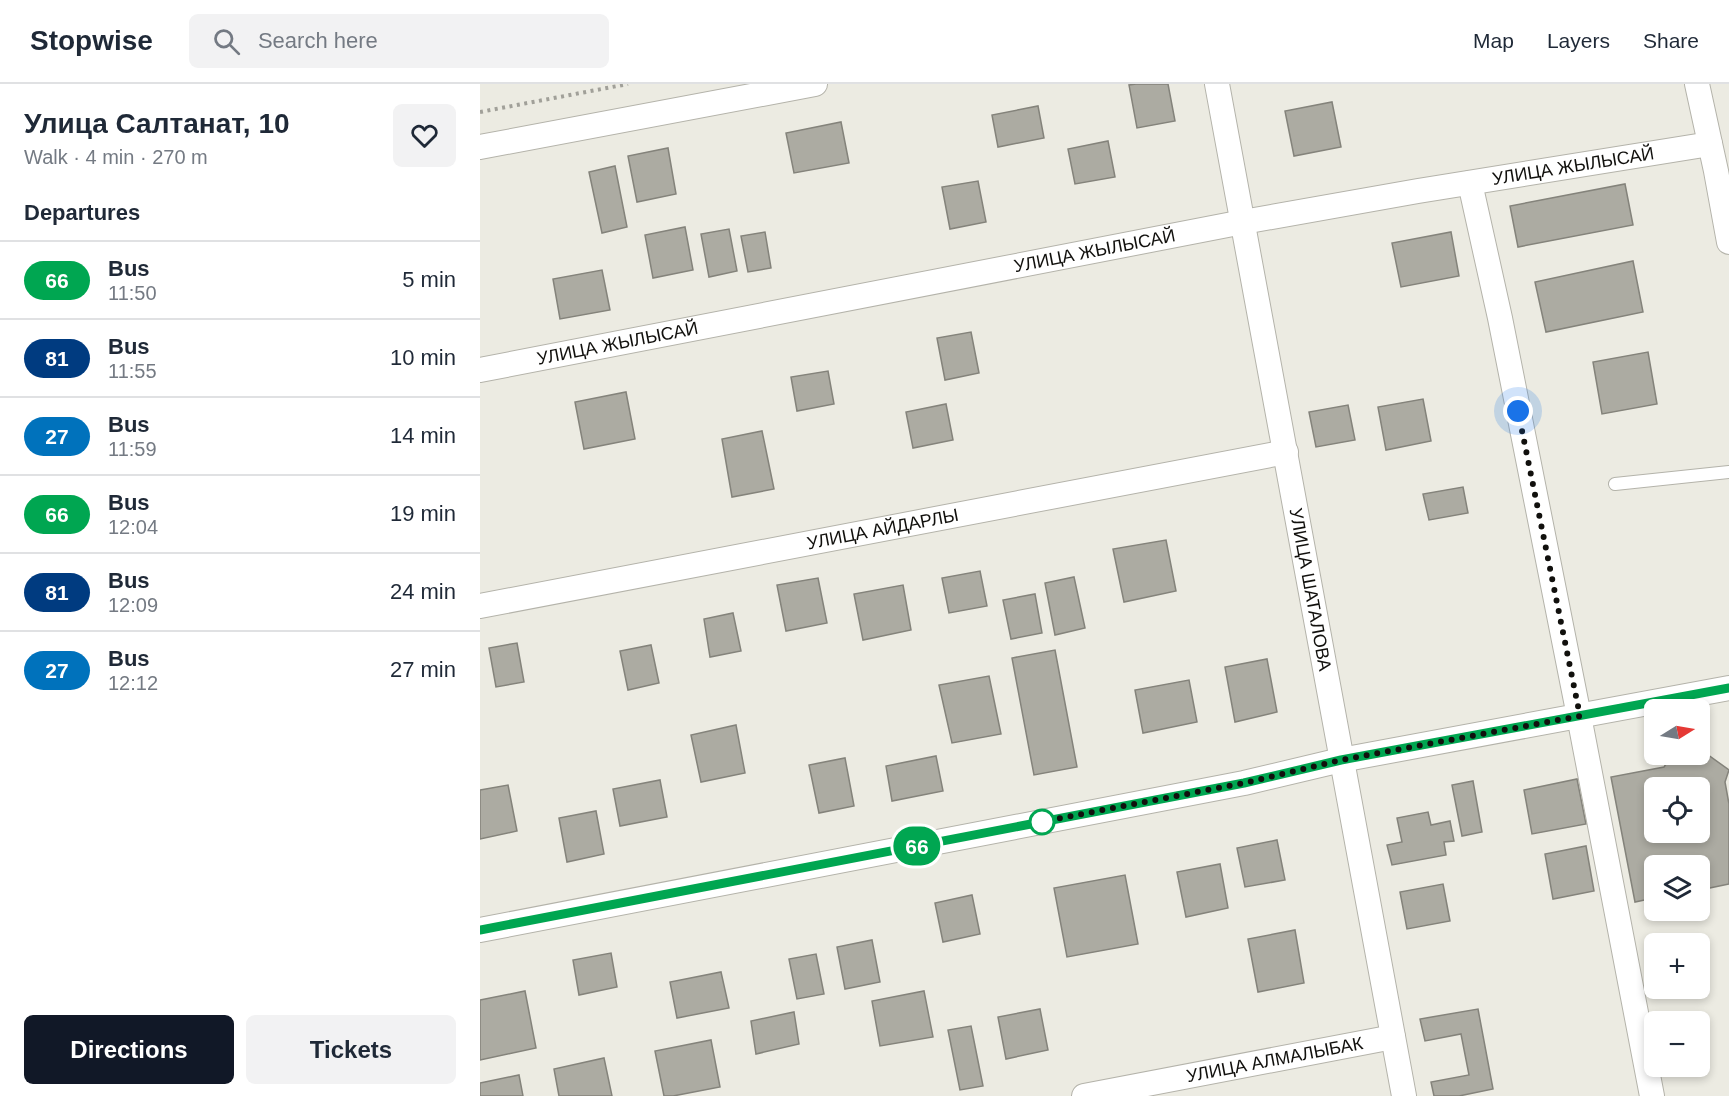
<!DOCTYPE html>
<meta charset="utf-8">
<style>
body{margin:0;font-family:Arial,sans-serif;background:#f2f2f3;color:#1f2937;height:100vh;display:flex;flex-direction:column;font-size:22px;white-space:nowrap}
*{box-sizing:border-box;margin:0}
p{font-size:20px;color:#747a83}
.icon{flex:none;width:33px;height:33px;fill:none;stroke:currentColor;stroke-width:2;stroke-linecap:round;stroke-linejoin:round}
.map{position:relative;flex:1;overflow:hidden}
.drawer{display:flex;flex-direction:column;background:#fff;width:480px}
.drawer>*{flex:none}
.badge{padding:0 12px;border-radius:20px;font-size:21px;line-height:39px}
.needle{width:39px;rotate:79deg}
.controls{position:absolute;left:1164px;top:615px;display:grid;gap:12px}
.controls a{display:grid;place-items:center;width:66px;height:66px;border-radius:9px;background:#fff;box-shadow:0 3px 9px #0003;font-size:30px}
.you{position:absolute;width:30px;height:30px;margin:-15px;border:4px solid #fff;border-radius:50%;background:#1a73e8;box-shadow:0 0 0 9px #1a73e833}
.map>.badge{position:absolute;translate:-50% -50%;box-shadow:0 0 0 3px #fff}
h2{padding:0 24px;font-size:22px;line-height:54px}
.round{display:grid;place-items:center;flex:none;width:63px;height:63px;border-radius:9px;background:#f2f2f3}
.headline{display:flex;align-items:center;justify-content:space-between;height:102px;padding:0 24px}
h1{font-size:28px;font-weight:700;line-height:45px}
.cta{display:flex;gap:12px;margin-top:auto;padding:12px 24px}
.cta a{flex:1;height:69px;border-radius:9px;background:#111827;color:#fff;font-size:24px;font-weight:700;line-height:69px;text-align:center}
.cta a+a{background:#f2f2f3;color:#1f2937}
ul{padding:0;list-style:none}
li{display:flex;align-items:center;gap:18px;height:78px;padding:0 24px;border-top:2px solid #e0e1e3}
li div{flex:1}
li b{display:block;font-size:22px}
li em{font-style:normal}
li .badge{min-width:66px;font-weight:700;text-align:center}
header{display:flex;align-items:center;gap:36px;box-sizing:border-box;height:84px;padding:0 30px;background:#fff;border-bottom:2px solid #e0e1e3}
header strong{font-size:28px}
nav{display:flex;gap:33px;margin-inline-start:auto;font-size:21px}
.search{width:420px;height:54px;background:#f2f2f3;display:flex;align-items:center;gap:15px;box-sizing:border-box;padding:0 21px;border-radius:9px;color:#747a83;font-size:22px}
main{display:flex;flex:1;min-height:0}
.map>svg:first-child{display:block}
.building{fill:#acaba2;stroke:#84837b;stroke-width:1.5;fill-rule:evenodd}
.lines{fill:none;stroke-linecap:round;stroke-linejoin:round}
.service-casing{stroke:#b4b3aa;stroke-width:14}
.minor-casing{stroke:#b4b3aa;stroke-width:26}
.path{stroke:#a1a099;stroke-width:4;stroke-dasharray:3 4.5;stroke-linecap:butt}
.service{stroke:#fff;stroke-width:12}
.minor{stroke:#fff;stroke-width:24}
.line-casing{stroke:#fff;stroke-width:14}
.line{stroke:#00a651;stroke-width:9}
.walk{stroke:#11100d;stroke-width:6;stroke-dasharray:0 10.8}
.stop-dot{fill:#fff;stroke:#00a651;stroke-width:3}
.labels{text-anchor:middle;stroke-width:4.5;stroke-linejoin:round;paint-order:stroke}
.street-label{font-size:18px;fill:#11100d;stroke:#faf8ef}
</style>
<header>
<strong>Stopwise</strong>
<div class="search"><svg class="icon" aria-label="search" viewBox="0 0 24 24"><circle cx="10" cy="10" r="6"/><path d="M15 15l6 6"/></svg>Search here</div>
<nav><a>Map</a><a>Layers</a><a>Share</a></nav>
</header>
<main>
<section class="drawer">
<div class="headline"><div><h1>Улица Салтанат, 10</h1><p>Walk · 4 min · 270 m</p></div><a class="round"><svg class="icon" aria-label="heart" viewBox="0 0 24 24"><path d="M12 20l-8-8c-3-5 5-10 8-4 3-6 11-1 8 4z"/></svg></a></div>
<h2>Departures</h2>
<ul>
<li><span class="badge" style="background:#00a651;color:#fff">66</span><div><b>Bus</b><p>11:50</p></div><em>5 min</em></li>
<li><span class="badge" style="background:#003b80;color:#fff">81</span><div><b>Bus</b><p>11:55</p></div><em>10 min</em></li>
<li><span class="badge" style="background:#0072bc;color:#fff">27</span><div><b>Bus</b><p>11:59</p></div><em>14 min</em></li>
<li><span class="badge" style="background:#00a651;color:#fff">66</span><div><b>Bus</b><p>12:04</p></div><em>19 min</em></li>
<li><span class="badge" style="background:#003b80;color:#fff">81</span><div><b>Bus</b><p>12:09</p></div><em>24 min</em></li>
<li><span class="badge" style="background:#0072bc;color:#fff">27</span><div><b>Bus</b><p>12:12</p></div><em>27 min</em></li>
</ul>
<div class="cta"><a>Directions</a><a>Tickets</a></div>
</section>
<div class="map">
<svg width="1249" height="1012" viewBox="0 0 1249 1012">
<rect width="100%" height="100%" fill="#ecebe2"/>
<g class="building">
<path d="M 656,0 L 688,0 L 695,37 L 657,44 L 649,1 Z"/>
<path d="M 852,18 L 861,63 L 814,72 L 805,27 Z"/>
<path d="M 558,22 L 564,54 L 518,63 L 512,31 Z"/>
<path d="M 361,38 L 369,79 L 314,89 L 306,49 Z"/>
<path d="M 628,57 L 635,93 L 595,100 L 588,65 Z"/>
<path d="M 188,64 L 196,110 L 157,118 L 148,72 Z"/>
<path d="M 135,82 L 147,143 L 122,149 L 109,88 Z"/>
<path d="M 498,97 L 506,138 L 470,145 L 462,103 Z"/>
<path d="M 1145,100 L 1153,141 L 1038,163 L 1030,122 Z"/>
<path d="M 205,143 L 213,186 L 173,194 L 165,151 Z"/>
<path d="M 249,145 L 257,187 L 229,193 L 221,150 Z"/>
<path d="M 285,148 L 291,184 L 268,188 L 261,152 Z"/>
<path d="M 971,148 L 979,192 L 921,203 L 912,159 Z"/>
<path d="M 1153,177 L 1163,228 L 1066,248 L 1055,198 Z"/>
<path d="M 122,186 L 130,226 L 80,235 L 73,195 Z"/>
<path d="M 491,248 L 499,289 L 465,296 L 457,254 Z"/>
<path d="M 1168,268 L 1177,320 L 1122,330 L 1113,278 Z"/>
<path d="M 348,287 L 354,320 L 317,327 L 311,293 Z"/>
<path d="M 146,308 L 155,355 L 104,365 L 95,318 Z"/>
<path d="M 943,315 L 951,357 L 906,366 L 898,323 Z"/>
<path d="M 466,320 L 473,356 L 433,364 L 426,328 Z"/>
<path d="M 868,321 L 875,356 L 836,363 L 829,328 Z"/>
<path d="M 282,347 L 294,405 L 252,413 L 242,355 Z"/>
<path d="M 983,403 L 988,429 L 949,436 L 943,410 Z"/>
<path d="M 686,456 L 696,507 L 644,518 L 633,465 Z"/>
<path d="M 500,487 L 507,522 L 469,529 L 462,494 Z"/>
<path d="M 594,493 L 605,544 L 575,551 L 565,499 Z"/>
<path d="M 338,494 L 347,539 L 306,547 L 297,501 Z"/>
<path d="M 423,501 L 431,546 L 383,556 L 374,510 Z"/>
<path d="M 555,510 L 562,549 L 531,555 L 523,516 Z"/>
<path d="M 253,529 L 261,567 L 230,573 L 224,535 Z"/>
<path d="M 37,559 L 44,598 L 16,603 L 9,564 Z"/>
<path d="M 171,561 L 179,599 L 148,606 L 140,567 Z"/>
<path d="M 575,566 L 597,683 L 554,691 L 532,574 Z"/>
<path d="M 787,575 L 797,628 L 755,638 L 745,583 Z"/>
<path d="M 509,592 L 521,650 L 472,659 L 459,601 Z"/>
<path d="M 709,596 L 717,638 L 663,649 L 655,606 Z"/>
<path d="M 256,641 L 265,689 L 221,698 L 211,651 Z"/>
<path d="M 1220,665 L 1249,686 L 1245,698 L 1249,720 L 1249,800 L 1220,806 L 1220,782 L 1174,782 L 1174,814 L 1155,818 L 1131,693 L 1184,683 L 1193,670 L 1220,670 ZM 1174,704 L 1220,704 L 1220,748 L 1174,748 Z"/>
<path d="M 456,672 L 463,707 L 412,717 L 406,682 Z"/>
<path d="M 365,674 L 374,722 L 339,729 L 329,681 Z"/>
<path d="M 1097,695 L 1106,740 L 1052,750 L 1044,706 Z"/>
<path d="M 180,696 L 187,733 L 140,742 L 133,705 Z"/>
<path d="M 993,697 L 1002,748 L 982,752 L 972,701 Z"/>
<path d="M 28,701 L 37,747 L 0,755 L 0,706 Z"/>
<path d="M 116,727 L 124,770 L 87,778 L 79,734 Z"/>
<path d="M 948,728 L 951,741 L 970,737 L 974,757 L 964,758 L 966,771 L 912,781 L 907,761 L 922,758 L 917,734 Z"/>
<path d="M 797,756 L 805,796 L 765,803 L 757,764 Z"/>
<path d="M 1106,762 L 1114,807 L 1073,815 L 1065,770 Z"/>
<path d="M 740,780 L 748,824 L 706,833 L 697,788 Z"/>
<path d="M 645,791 L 658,860 L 587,873 L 574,804 Z"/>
<path d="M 963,800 L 970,837 L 927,845 L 920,808 Z"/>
<path d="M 492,811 L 500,850 L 463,858 L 455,819 Z"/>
<path d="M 815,846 L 824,899 L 778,908 L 768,855 Z"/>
<path d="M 392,856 L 400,898 L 365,905 L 357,863 Z"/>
<path d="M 131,869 L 137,903 L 99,911 L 93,876 Z"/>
<path d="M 336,870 L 344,910 L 317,915 L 309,875 Z"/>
<path d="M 241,888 L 249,924 L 197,934 L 190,898 Z"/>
<path d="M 45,907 L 56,964 L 0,976 L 0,916 Z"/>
<path d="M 444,907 L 453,953 L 400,962 L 392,917 Z"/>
<path d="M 560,925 L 568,966 L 526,975 L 518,933 Z"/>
<path d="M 998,925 L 1013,1005 L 979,1012 L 954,1012 L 951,998 L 989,991 L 981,950 L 945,957 L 940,935 Z"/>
<path d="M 314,928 L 319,960 L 276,970 L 271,937 Z"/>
<path d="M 491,942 L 503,1002 L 480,1006 L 468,946 Z"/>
<path d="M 231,956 L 240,1003 L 193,1012 L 184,1012 L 175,967 Z"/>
<path d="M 124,974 L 132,1012 L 79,1012 L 74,985 Z"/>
<path d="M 39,991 L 43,1012 L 0,1012 L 0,999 Z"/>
</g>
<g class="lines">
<defs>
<path id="service" d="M 1135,400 L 1249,388"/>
<g id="minor">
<path id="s1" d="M 737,0 L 924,1012"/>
<path d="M 1217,0 L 1236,87 L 1249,158"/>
<path d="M 0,63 L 335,0"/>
<path d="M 990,99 L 1020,234 L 1099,632 L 1172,1012"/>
<path id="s2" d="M 0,286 L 763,138 L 938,107 L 1230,60"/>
<path id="s3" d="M 0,522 L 806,368"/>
<path d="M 0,846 L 764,699 L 861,676 L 1249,604"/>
<path id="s4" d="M 604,1012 L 913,953"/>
</g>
</defs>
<use href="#service" class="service-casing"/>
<use href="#minor" class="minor-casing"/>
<path class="path" d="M 0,28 L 148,0"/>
<use href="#service" class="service"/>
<use href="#minor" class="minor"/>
</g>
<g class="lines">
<defs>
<path id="line" d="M 0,846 L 764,699 L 861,676 L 1249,604"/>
</defs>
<use href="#line" class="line-casing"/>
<use href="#line" class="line"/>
<path class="walk" d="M 562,738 L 555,739 L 764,699 L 861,676 L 1100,632 L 1038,327"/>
</g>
<circle class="stop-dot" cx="562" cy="738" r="12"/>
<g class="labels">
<g class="street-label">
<text dy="6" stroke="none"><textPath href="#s2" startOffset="1112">УЛИЦА ЖЫЛЫСАЙ</textPath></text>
<text dy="6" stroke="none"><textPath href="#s2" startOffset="626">УЛИЦА ЖЫЛЫСАЙ</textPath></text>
<text dy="6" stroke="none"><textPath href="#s2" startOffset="140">УЛИЦА ЖЫЛЫСАЙ</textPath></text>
<text dy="6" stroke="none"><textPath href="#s3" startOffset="410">УЛИЦА АЙДАРЛЫ</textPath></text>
<text dy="6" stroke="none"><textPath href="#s1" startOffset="514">УЛИЦА ШАТАЛОВА</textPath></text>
<text dy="6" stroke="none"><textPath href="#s4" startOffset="194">УЛИЦА АЛМАЛЫБАК</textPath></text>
</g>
</g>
</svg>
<div class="controls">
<a><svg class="needle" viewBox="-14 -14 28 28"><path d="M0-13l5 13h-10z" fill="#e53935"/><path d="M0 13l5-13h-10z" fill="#747a83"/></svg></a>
<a><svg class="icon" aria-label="locate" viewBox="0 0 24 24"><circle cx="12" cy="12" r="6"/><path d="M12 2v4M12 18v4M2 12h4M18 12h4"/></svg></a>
<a><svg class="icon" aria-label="layers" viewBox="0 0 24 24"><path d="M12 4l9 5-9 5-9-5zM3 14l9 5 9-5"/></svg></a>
<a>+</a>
<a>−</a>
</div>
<div class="you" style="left:1038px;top:327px"></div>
<b class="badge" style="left:437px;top:762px;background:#00a651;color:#fff">66</b>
</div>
</main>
